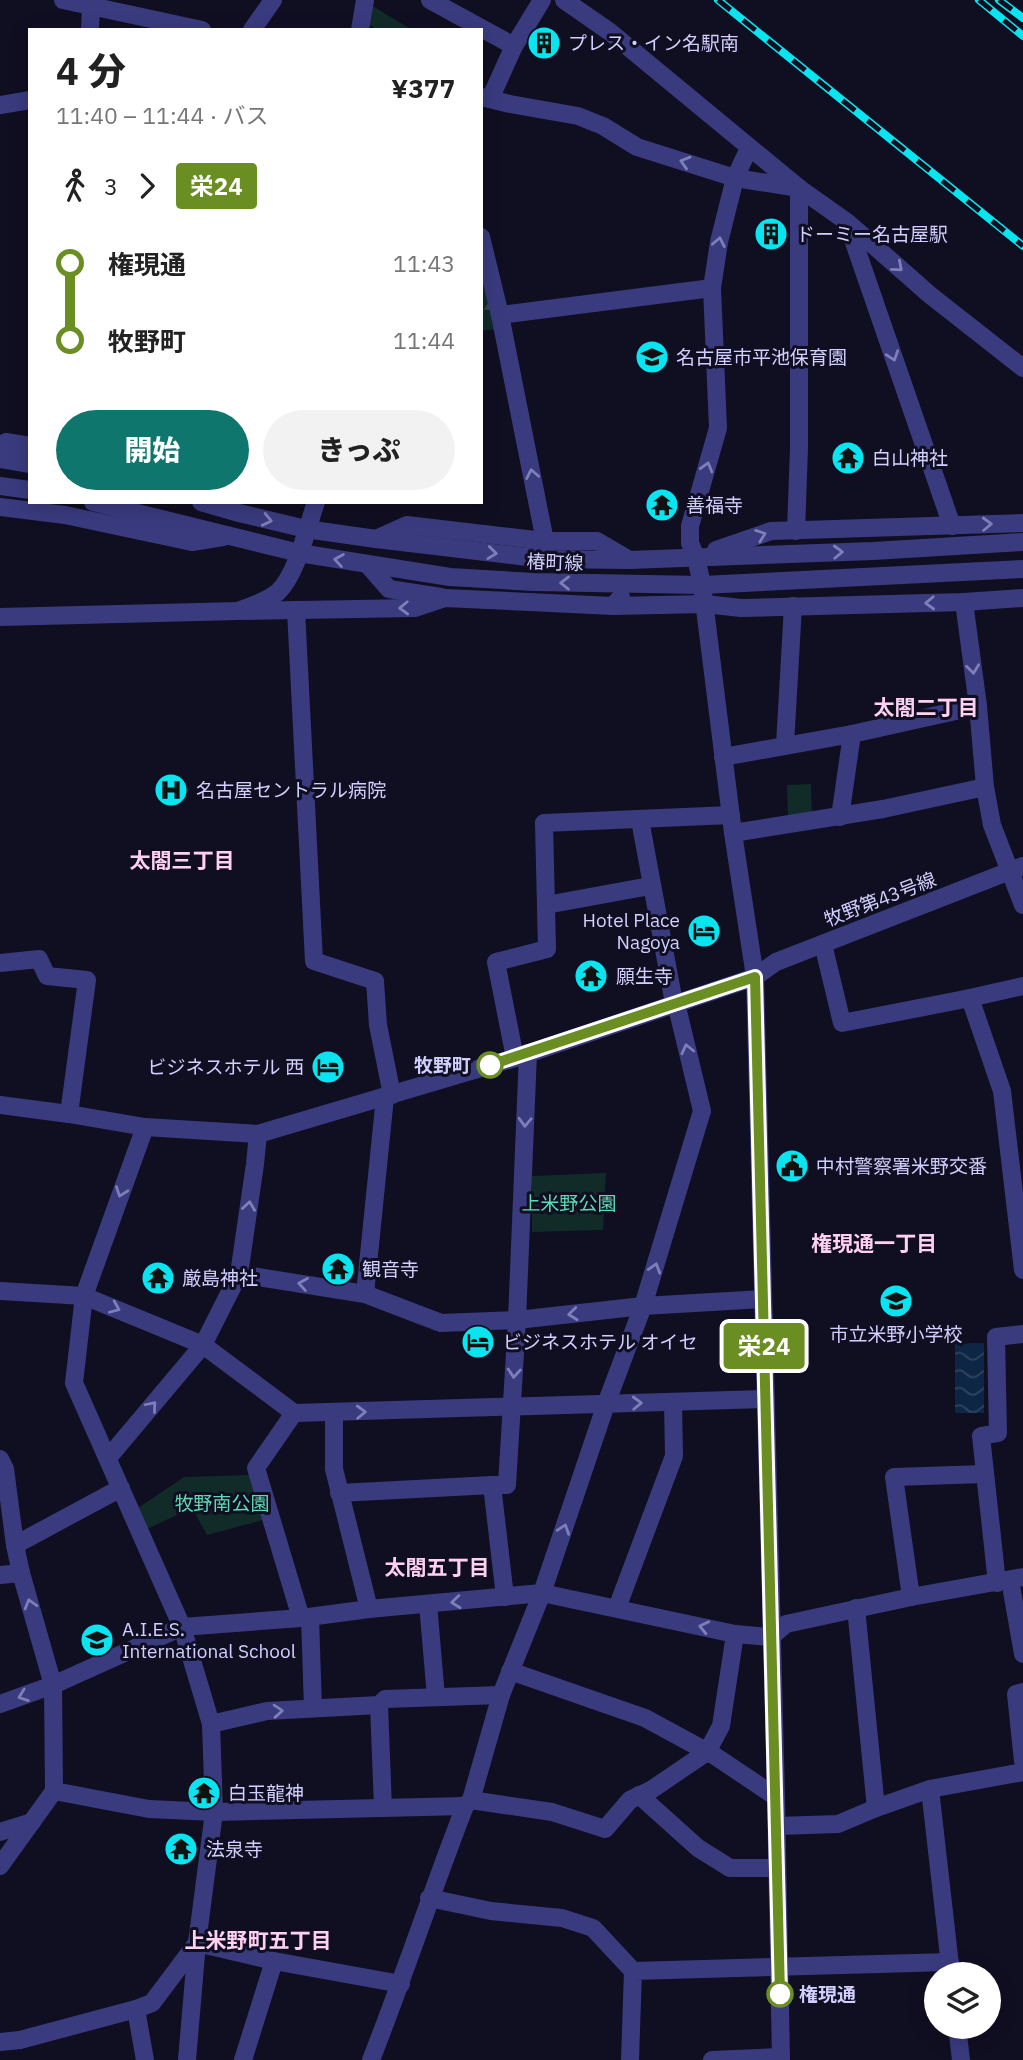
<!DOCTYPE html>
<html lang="ja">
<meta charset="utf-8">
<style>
body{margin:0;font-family:"IBM Plex Sans","Noto Sans JP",sans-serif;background:#f2f2f2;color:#222;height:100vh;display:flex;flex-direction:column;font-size:26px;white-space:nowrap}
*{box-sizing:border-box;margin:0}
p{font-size:23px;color:#767676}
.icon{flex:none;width:38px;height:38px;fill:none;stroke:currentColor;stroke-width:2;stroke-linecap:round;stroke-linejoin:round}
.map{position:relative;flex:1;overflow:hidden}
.side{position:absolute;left:28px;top:28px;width:455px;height:476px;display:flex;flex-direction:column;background:#fff;border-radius:0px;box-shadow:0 4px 18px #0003}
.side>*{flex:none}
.badge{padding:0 14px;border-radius:5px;font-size:24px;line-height:46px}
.buttons{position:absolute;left:924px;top:1962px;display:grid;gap:14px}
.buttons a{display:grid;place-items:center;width:77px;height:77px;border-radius:50%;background:#fff;box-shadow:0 4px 18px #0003;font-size:35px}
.map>.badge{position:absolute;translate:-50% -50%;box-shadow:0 0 0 4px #fff}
.legs{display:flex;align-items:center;gap:10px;height:77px;padding:0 28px;font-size:23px}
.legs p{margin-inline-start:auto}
.overview{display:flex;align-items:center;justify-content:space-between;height:119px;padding:0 28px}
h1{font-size:38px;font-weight:800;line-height:52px}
.button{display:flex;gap:14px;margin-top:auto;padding:14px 28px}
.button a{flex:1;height:80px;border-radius:42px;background:#0f766e;color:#fff;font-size:28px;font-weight:800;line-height:80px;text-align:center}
.button a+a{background:#f2f2f2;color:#222}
ul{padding:0 28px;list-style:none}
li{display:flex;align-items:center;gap:24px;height:77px;font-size:26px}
li i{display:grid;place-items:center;width:10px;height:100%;margin:0 9px;background:currentColor}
li i::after{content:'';width:18px;height:18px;margin:-9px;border:5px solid;border-radius:50%;background:#fff}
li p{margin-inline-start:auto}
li:first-child i{background:linear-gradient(#0000 50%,currentColor 0)}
li:last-child i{background:linear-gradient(currentColor 50%,#0000 0)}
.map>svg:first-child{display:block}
.green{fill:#112b29}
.forest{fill:url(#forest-firs)}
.water{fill:url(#water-waves)}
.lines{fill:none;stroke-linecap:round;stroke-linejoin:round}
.minor{stroke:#3a3b7f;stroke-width:18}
.rail-casing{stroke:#08e5f1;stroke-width:8}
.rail{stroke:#100e21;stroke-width:5;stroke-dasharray:16;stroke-linecap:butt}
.oneway{stroke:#7e7eb8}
.line-1-casing{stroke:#fff;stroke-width:16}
.line-1{stroke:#6b8e23;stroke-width:10}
.stop-1-dot{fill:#fff;stroke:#6b8e23;stroke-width:3.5}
.labels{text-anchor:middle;stroke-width:6;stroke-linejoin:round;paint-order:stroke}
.poi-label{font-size:19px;fill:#d2cffe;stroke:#100e21;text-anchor:start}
.street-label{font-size:19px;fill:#d2cffe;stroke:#100e21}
.stop-label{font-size:19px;font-weight:bold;fill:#d2cffe;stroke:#100e21;text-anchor:end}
.park-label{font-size:19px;fill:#5edbb6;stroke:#100e21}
.neighbourhood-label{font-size:21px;font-weight:bold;fill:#fed1f0;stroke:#100e21}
</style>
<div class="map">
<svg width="1023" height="2060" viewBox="0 0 1023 2060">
<defs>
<pattern id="forest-firs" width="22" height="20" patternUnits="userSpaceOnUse" patternTransform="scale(1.75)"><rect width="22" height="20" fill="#112b29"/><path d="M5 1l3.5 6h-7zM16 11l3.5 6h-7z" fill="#334949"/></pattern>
<pattern id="water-waves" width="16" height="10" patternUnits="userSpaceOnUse" patternTransform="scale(1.75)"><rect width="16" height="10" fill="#0e2645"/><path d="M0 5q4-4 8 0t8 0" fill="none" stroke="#304461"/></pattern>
</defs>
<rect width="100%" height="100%" fill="#100e21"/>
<g class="green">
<path d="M 371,5 L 412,30 L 378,30 L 368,24 Z"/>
<path d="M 811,784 L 812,816 L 788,816 L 787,785 Z"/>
<path d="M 606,1173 L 603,1230 L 532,1232 L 532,1176 Z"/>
<path d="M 250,1475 L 263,1520 L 207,1535 L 192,1508 L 147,1529 L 138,1508 L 184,1477 Z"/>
</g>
<path class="forest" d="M 481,274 L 496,329 L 481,331 Z"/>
<g class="water">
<path d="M 150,1264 L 173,1272 L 166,1295 L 143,1287 Z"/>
<path d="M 984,1343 L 984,1413 L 955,1413 L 955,1344 Z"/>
</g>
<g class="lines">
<g class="minor">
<path d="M 63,0 L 202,30"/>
<path d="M 430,0 L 514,46"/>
<path d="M 564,0 L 610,32 L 799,188 L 847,222 L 930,295 L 1023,368"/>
<path d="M 90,30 L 91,7"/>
<path d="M 252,30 L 273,0"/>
<path d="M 360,30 L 365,0"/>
<path d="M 481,97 L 510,104 L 578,116 L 603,126 L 637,147 L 735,178 L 799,188 L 799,448 L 796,531"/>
<path d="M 490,99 L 514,46 L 542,0"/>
<path d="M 0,105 L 30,100"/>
<path d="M 749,148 L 735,178 L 719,242 L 712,288 L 718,428 L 690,526 L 690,543 L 696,557 L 702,585 L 733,833 L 755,977 L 776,1797 L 781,2060"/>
<path d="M 848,225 L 952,526"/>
<path d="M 481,237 L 500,315 L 545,541"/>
<path d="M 500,315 L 712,288"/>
<path d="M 0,445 L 6,442 L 30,446"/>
<path d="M 0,459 L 30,464"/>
<path d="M 0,486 L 30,490"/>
<path d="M 93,502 L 299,553 L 450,577 L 534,582 L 702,585 L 1023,569"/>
<path d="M 201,502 L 239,513 L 306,529 L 376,539 L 544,559 L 629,560 L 873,551 L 1023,542"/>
<path d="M 0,507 L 65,515 L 192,542 L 223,537"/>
<path d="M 376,539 L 407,525 L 545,541 L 597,541 L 626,558"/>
<path d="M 716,550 L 771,531 L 1023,523"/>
<path d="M 367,564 L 389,589 L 441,597"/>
<path d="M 964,602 L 978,706 L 985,787 L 992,825 L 1023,905"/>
<path d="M 613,606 L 705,604 L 741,608 L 964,602 L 1023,598"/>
<path d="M 296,610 L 314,961 L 375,981 L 378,1025 L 392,1095"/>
<path d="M 238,611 L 415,608 L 445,598 L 613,606 L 621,597"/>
<path d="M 0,617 L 238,611 C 252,606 267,601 278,592 C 297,574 307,528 316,502"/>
<path d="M 785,745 L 793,606"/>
<path d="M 723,757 L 852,734 L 978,706"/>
<path d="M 840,817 L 852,734"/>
<path d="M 640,820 L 674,1003"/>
<path d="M 733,833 L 883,809 L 985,787"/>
<path d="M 546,905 L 650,886"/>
<path d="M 823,944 L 842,1023 L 970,998 L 1023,986"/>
<path d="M 0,963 L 39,959 L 47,976 L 87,980 L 69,1114"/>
<path d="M 970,998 L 1002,1091 L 1023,1270"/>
<path d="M 515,1058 L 496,962 L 547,949 L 544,823 L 731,815"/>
<path d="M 0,1105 L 69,1114 L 145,1127 L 258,1134 L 515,1058 L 755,977 L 776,962 L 1023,866"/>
<path d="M 145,1127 L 84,1296 L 74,1383 L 182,1627 L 211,1724 L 214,1812 L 197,1943 L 187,2060"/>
<path d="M 239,1274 L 365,1294 L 441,1323 L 517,1320 L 643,1306 L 763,1299"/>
<path d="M 0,1291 L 84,1296 L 157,1326 L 203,1345 L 294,1413 L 766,1399"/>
<path d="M 365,1294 L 385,1097"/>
<path d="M 294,1413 L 256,1468 L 301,1618"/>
<path d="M 334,1413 L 334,1469 L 369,1609"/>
<path d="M 108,1458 L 203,1345 L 239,1274 L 255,1164 L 258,1134"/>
<path d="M 0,1459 L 5,1469 L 15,1545 L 21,1573 L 53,1685 L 54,1791 L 0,1866"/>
<path d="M 339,1493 L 492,1485"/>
<path d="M 15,1545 L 121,1488"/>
<path d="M 0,1575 L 21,1573"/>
<path d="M 1010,1580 L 1023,1654"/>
<path d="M 997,1583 L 981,1436 L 998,1433 L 996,1337 L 1023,1334"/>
<path d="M 505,1597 L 492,1485 L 507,1485 L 517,1320 L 528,1053"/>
<path d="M 911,1597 L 894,1477 L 985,1474"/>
<path d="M 428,1604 L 436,1697"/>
<path d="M 617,1608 L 674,1456 L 673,1402"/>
<path d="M 856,1608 L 876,1808"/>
<path d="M 310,1617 L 313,1708"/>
<path d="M 510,1671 L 645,1718 L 715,1756 L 776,1797"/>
<path d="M 1023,1692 L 1016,1694 L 1023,1761"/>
<path d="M 0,1704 L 53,1685 L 182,1627 L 301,1618 L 369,1609 L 542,1593 L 735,1634 L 771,1637 L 786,1624 L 911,1597 L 1023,1577"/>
<path d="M 379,1705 L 383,1808"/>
<path d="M 211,1724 L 267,1711 L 379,1705 L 385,1699 L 501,1695"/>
<path d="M 930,1789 L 951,1974"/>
<path d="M 54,1791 L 149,1809 L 214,1812 L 465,1806"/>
<path d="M 639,1795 L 698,1848 L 730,1868 L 777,1868"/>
<path d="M 471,1800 L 552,1812 L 605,1829 L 630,1800 L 651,1790 L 707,1752 L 721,1726 L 735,1634"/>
<path d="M 777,1826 L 838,1824 L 876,1808 L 930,1789 L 1023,1772"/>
<path d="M 0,1832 L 32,1822"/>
<path d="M 429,1898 L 491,1911 L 562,1918 L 593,1928 L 633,1971"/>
<path d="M 136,2009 L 145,2060"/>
<path d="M 957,2026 L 961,2060"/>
<path d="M 0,2042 L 20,2040 L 136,2009 L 152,2003 L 197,1943 L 274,1961 L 401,1984"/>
<path d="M 243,2060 L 274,1961"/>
<path d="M 371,2060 C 404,1976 432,1891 465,1806 L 471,1800 L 501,1695 L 542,1593 L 606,1404 L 643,1306 L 702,1111 L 676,1003"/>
<path d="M 630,2060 L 633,1971 L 950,1962"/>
<path d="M 712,2060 L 781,2057"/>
</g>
<defs>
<g id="rail">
<path d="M 718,0 L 1023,246"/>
<path d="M 979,0 L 1023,36"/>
<path d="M 999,0 L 1023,18"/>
</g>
</defs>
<use href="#rail" class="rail-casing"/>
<use href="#rail" class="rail"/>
</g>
<defs><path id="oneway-chevron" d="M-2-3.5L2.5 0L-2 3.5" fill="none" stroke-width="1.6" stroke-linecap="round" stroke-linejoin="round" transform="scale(1.75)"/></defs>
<g class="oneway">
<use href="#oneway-chevron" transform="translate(685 162) rotate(-163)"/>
<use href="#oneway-chevron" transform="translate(719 242) rotate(-79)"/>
<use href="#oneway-chevron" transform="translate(898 267) rotate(41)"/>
<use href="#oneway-chevron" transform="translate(893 356) rotate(71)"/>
<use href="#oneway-chevron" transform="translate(707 467) rotate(-74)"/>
<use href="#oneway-chevron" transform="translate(532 474) rotate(-101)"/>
<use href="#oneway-chevron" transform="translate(267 520) rotate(13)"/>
<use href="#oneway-chevron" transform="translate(987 524) rotate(-2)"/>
<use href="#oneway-chevron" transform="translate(761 535) rotate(-20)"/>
<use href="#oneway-chevron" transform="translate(838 552) rotate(-2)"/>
<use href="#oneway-chevron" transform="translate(492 553) rotate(7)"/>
<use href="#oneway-chevron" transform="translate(339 560) rotate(-171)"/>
<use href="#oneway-chevron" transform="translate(565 583) rotate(-179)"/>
<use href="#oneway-chevron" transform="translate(930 603) rotate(178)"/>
<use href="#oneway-chevron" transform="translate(404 608) rotate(178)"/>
<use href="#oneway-chevron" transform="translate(973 669) rotate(83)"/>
<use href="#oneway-chevron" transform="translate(687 1049) rotate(-103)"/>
<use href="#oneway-chevron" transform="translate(525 1122) rotate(92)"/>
<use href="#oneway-chevron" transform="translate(121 1192) rotate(110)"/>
<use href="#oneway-chevron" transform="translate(249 1206) rotate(-82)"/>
<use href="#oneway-chevron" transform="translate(655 1268) rotate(-73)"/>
<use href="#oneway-chevron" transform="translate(303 1284) rotate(-171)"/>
<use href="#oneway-chevron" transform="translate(115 1308) rotate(23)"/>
<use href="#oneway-chevron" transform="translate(573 1314) rotate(174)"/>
<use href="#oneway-chevron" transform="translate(514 1373) rotate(94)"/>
<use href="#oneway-chevron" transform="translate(637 1403) rotate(-2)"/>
<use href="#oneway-chevron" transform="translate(152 1406) rotate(-50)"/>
<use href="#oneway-chevron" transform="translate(361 1412) rotate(-2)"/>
<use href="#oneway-chevron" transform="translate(564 1529) rotate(-71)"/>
<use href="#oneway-chevron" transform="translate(456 1602) rotate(174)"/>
<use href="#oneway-chevron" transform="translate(30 1604) rotate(-106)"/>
<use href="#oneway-chevron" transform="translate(704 1627) rotate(-167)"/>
<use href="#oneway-chevron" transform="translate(23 1696) rotate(160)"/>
<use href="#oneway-chevron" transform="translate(278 1711) rotate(-4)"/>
</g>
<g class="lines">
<defs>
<path id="line-1" d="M 490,1065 L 755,977 L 780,1994"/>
</defs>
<use href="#line-1" class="line-1-casing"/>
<use href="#line-1" class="line-1"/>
</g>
<defs>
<symbol id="building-disc" viewBox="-11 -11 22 22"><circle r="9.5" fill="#08e5f1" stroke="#100e21"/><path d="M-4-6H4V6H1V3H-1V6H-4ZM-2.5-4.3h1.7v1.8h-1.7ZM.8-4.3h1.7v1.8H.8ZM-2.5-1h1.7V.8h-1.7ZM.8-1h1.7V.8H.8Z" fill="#111"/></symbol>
<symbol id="school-disc" viewBox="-11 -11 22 22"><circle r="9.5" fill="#08e5f1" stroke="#100e21"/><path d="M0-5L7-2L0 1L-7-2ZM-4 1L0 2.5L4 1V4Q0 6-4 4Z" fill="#111"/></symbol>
<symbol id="temple-disc" viewBox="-11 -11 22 22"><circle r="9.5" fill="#08e5f1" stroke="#100e21"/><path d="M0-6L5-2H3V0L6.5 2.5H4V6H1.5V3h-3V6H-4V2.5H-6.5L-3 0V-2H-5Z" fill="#111"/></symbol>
<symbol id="hospital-disc" viewBox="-11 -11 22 22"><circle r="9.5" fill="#08e5f1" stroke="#100e21"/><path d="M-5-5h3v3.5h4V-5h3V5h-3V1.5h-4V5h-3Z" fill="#111"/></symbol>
<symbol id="hotel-disc" viewBox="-11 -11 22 22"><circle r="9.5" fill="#08e5f1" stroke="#100e21"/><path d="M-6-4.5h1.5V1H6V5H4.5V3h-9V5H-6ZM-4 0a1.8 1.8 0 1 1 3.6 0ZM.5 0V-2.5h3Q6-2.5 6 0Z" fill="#111"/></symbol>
<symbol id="civic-disc" viewBox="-11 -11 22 22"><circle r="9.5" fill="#08e5f1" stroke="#100e21"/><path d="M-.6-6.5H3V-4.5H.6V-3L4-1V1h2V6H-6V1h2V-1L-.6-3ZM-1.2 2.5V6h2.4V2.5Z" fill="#111"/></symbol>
</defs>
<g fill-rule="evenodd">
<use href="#building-disc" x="525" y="24" width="38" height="38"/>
<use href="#building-disc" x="752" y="215" width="38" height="38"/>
<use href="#school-disc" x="633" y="338" width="38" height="38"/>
<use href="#temple-disc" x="829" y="439" width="38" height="38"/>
<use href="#temple-disc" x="643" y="486" width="38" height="38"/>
<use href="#hospital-disc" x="152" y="771" width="38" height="38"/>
<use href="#hotel-disc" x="685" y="912" width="38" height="38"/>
<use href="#temple-disc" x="572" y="957" width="38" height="38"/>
<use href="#hotel-disc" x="309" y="1048" width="38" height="38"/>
<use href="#civic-disc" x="773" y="1147" width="38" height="38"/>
<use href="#temple-disc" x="319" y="1250" width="38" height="38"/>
<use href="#temple-disc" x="139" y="1259" width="38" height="38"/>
<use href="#school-disc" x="877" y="1282" width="38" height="38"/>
<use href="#hotel-disc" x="459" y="1323" width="38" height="38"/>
<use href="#school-disc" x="78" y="1621" width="38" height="38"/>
<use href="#temple-disc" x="185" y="1774" width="38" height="38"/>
<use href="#temple-disc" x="162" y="1830" width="38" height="38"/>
</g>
<g class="stop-1-dot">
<circle cx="490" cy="1065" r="12"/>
<circle cx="780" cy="1994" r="12"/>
</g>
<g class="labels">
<g class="poi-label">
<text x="568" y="50">プレス・イン名駅南</text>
<text x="796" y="241">ドーミー名古屋駅</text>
<text x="676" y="364">名古屋市平池保育園</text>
<text x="872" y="465">白山神社</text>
<text x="686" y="512">善福寺</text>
<text x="196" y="797">名古屋セントラル病院</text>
<text x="680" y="927" text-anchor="end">Hotel Place<tspan x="680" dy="22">Nagoya</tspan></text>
<text x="616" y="983">願生寺</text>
<text x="304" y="1074" text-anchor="end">ビジネスホテル 西</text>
<text x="816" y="1173">中村警察署米野交番</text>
<text x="362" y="1276">観音寺</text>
<text x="182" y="1285">厳島神社</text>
<text x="896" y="1341" text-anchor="middle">市立米野小学校</text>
<text x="503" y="1349">ビジネスホテル オイセ</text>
<text x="122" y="1636">A.I.E.S.<tspan x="122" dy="22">International School</tspan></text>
<text x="228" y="1800">白玉龍神</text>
<text x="206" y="1856">法泉寺</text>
</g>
<g class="street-label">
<text transform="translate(555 562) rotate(2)" y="7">椿町線</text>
<text transform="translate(880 899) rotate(-21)" y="7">牧野第43号線</text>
</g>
<g class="stop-label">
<text x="471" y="1072">牧野町</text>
<text x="799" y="2001" text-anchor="start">権現通</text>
</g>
<g class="park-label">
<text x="569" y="1210">上米野公園</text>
<text x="222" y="1510">牧野南公園</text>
</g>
<g class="neighbourhood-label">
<text x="926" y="715">太閤二丁目</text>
<text x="182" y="868">太閤三丁目</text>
<text x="874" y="1251">権現通一丁目</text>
<text x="437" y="1575">太閤五丁目</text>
<text x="258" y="1948">上米野町五丁目</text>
</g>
</g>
</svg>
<div class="buttons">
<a><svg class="icon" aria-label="layers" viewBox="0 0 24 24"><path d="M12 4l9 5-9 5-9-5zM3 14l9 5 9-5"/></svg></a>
</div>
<b class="badge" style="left:764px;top:1346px;background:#6b8e23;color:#fff">栄24</b>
<section class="side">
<div class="overview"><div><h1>4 分</h1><p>11:40 – 11:44 · バス</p></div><b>¥377</b></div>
<div class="legs"><svg class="icon" aria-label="walk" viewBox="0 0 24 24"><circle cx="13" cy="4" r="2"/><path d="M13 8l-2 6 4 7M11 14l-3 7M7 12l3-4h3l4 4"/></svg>3<svg class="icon" aria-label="forward" viewBox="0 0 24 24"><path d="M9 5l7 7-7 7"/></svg><b class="badge" style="background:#6b8e23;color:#fff">栄24</b></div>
<ul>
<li><i style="color:#6b8e23"></i><b>権現通</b><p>11:43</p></li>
<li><i style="color:#6b8e23"></i><b>牧野町</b><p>11:44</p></li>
</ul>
<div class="button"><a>開始</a><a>きっぷ</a></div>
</section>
</div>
